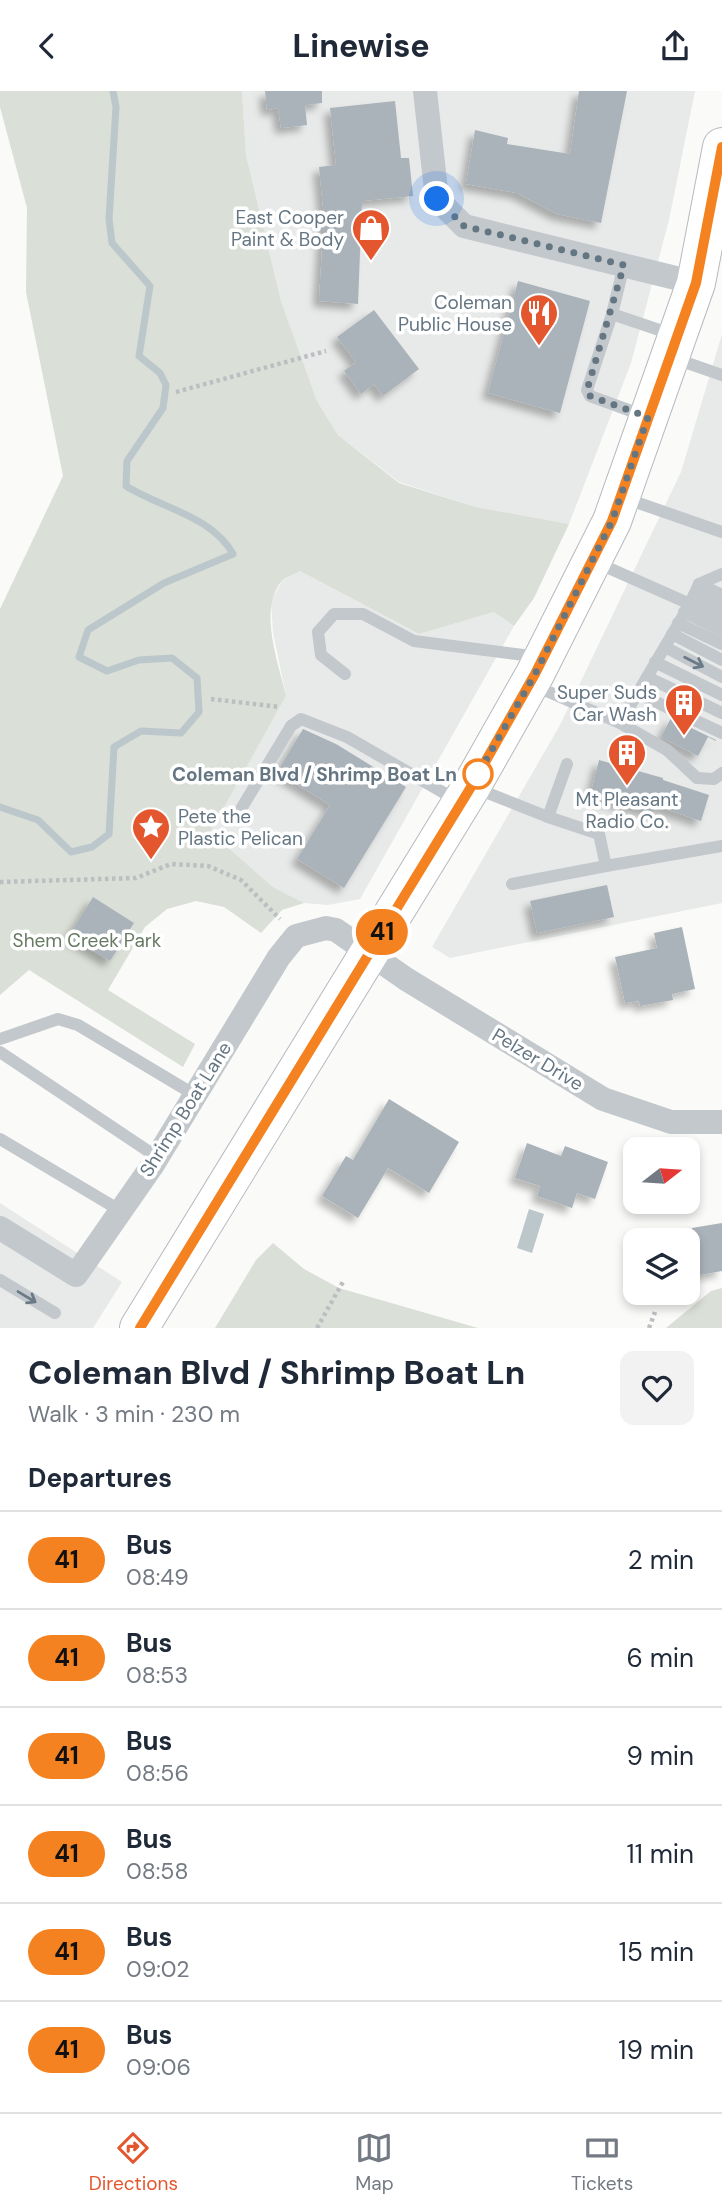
<!DOCTYPE html>
<meta charset="utf-8">
<style>
body{margin:0;font-family:"DM Sans",sans-serif;background:#f2f2f3;color:#1f2937;height:100vh;display:flex;flex-direction:column;font-size:26px;white-space:nowrap}
*{box-sizing:border-box;margin:0}
p{font-size:23px;color:#747a83}
.icon{flex:none;width:38px;height:38px;fill:none;stroke:currentColor;stroke-width:2;stroke-linecap:round;stroke-linejoin:round}
.map{position:relative;height:1237px;overflow:hidden}
.panel{display:flex;flex-direction:column;background:#fff;flex:1}
.panel>*{flex:none}
.badge{padding:0 14px;border-radius:23px;font-size:24px;line-height:46px}
.needle{width:46px;rotate:73deg}
.fabs{position:absolute;left:623px;top:1046px;display:grid;gap:14px}
.fabs a{display:grid;place-items:center;width:77px;height:77px;border-radius:14px;background:#fff;box-shadow:0 4px 10px #0003;font-size:35px}
.you{position:absolute;width:35px;height:35px;margin:-18px;border:5px solid #fff;border-radius:50%;background:#1a73e8;box-shadow:0 0 0 10px #1a73e833}
.map>.badge{position:absolute;translate:-50% -50%;box-shadow:0 0 0 4px #fff}
h2{padding:0 28px;font-size:26px;line-height:63px}
.round{display:grid;place-items:center;flex:none;width:74px;height:74px;border-radius:14px;background:#f2f2f3}
.headline{display:flex;align-items:center;justify-content:space-between;height:119px;padding:0 28px}
h1{font-size:33px;font-weight:800;line-height:52px}
ul{padding:0;list-style:none}
li{display:flex;align-items:center;gap:21px;height:98px;padding:0 28px;border-top:2px solid #e0e1e3}
li div{flex:1}
li b{display:block;font-size:26px}
li em{font-style:normal}
li .badge{min-width:77px;font-weight:700;text-align:center}
header{display:flex;justify-content:space-between;align-items:center;height:91px;padding:0 28px;background:#fff;font-size:32px;font-weight:800}
.dock{display:flex;justify-content:space-around;align-items:center;height:98px;border-top:2px solid #e0e1e3;background:#fff;font-size:19px;color:#747a83}
.dock a{display:grid;justify-items:center;gap:4px}
.dock .on{color:#e4572e}
.map>svg:first-child{display:block}
.built{fill:#e8e9e9}
.green{fill:#dadfd7}
.water{fill:#bbc7cb}
.lines{fill:none;stroke-linecap:round;stroke-linejoin:round}
.stream{stroke:#bbc7cb;stroke-width:7}
.building{fill:#aab3b9;filter:url(#shadow)}
.primary-casing{stroke:#b5babe;stroke-width:40}
.path{stroke:#bbbfc2;stroke-width:4.5;stroke-dasharray:3.5 3.5;stroke-linecap:butt}
.lane{stroke:#c3c8cc;stroke-width:12}
.street{stroke:#c3c8cc;stroke-width:24}
.primary{stroke:#fff;stroke-width:38}
.oneway{stroke:#6a7a87}
.line-casing{stroke:#fff;stroke-width:16}
.line{stroke:#f58220;stroke-width:10}
.walk{stroke:#657683;stroke-width:7;stroke-dasharray:0 12.6}
.stop-dot{fill:#fff;stroke:#f58220;stroke-width:3.5}
.labels{text-anchor:middle;stroke-width:7;stroke-linejoin:round;paint-order:stroke}
.poi-label{font-size:19px;fill:#657683;stroke:#fff;text-anchor:end}
.stop-label{font-size:19px;font-weight:bold;fill:#657683;stroke:#fff;text-anchor:end}
.park-label{font-size:19px;fill:#687a64;stroke:#fff}
.street-label{font-size:19px;fill:#657683;stroke:#fff}
</style>
<header><svg class="icon" aria-label="back" viewBox="0 0 24 24"><path d="M15 5l-7 7 7 7"/></svg>Linewise<svg class="icon" aria-label="share" viewBox="0 0 24 24"><path d="M12 15V3M7 8l5-5 5 5M5 13v7h14v-7"/></svg></header>
<div class="map">
<svg width="722" height="1237" viewBox="0 0 722 1237">
<defs>
<filter id="shadow"><feDropShadow dx="-6" dy="6" stdDeviation="3.5" flood-color="#0004"/></filter>
</defs>
<rect width="100%" height="100%" fill="#fafaf8"/>
<g class="built">
<path d="M 242,0 L 695,0 L 669,129 L 631,272 L 569,433 L 476,416 L 399,391 L 338,344 L 317,310 L 281,210 L 246,64 Z"/>
<path d="M 722,243 L 722,812 L 450,867 L 432,856 L 560,634 L 681,381 Z"/>
<path d="M 300,480 L 419,543 L 494,521 L 514,535 L 360,808 L 328,814 L 304,812 L 273,796 L 209,741 L 286,605 L 273,541 L 271,510 L 282,490 Z"/>
<path d="M 0,1112 L 122,1191 L 93,1237 L 0,1237 Z"/>
</g>
<g class="green">
<path d="M 0,0 L 242,0 L 246,64 L 281,210 L 317,310 L 338,344 L 399,392 L 476,416 L 569,433 L 534,507 L 514,535 L 494,521 L 419,543 L 300,480 C 294,484 285,486 281,491 C 258,520 279,573 286,605 L 210,741 L 273,796 L 304,812 L 282,819 L 261,842 L 224,816 L 196,810 L 167,818 L 145,836 L 108,899 L 195,953 L 183,976 L 29,879 L 0,904 L 0,518 L 63,385 L 26,201 L 27,117 L 0,16 Z"/>
<path d="M 273,1152 L 304,1178 L 339,1197 L 478,1237 L 215,1237 L 256,1169 Z"/>
<path d="M 722,1197 L 722,1237 L 666,1237 L 711,1200 Z"/>
</g>
<path class="water" d="M 529,1118 L 544,1123 L 532,1162 L 517,1157 Z"/>
<g class="lines">
<path class="stream" d="M 0,716 L 38,729 L 71,761 L 92,756 L 109,743 L 114,656 L 141,640 L 181,642 L 199,621 L 197,587 L 172,567 L 139,569 L 107,580 L 79,566 L 88,539 L 164,492 L 233,463 C 212,425 161,417 126,395 L 127,370 L 163,317 L 166,294 L 160,282 L 139,265 L 150,195 L 112,152 L 109,128 L 116,16 L 113,0"/>
</g>
<g class="building">
<path d="M 265,0 L 322,0 L 322,12 L 305,14 L 307,34 L 281,37 L 278,17 L 267,19 Z"/>
<path d="M 579,0 L 627,0 L 601,132 L 557,123 L 517,102 L 466,93 L 475,39 L 508,47 L 507,53 L 570,63 Z"/>
<path d="M 395,10 L 401,67 L 409,67 L 413,105 L 362,110 L 358,213 L 319,210 L 324,125 L 319,76 L 336,74 L 330,17 Z"/>
<path d="M 518,190 L 590,210 L 560,322 L 488,302 Z"/>
<path d="M 374,219 L 419,278 L 383,305 L 374,293 L 361,303 L 344,280 L 356,271 L 337,246 Z"/>
<path d="M 671,627 L 716,649 L 716,650 L 708,646 L 698,665 L 661,646 Z"/>
<path d="M 303,638 L 336,653 L 406,696 L 344,797 L 297,768 L 330,714 L 277,681 Z"/>
<path d="M 599,669 L 663,687 L 663,689 L 709,704 L 701,730 L 656,715 L 654,722 L 590,705 Z"/>
<path d="M 607,794 L 614,826 L 537,842 L 530,810 Z"/>
<path d="M 93,806 L 134,832 L 110,870 L 69,845 Z"/>
<path d="M 682,836 L 695,898 L 672,903 L 673,909 L 640,915 L 639,910 L 625,912 L 615,866 L 657,857 L 654,842 Z"/>
<path d="M 389,1008 L 459,1051 L 429,1102 L 388,1077 L 358,1127 L 322,1105 L 346,1065 L 353,1069 Z"/>
<path d="M 527,1052 L 561,1065 L 565,1055 L 608,1071 L 595,1108 L 577,1102 L 572,1117 L 537,1105 L 540,1095 L 515,1087 Z"/>
<path d="M 722,1132 L 722,1180 L 700,1184 L 692,1137 Z"/>
</g>
<g class="lines">
<defs>
<path id="primary" d="M 139,1237 L 471,696 L 535,583 L 612,430 L 696,192 L 722,56"/>
</defs>
<use href="#primary" class="primary-casing"/>
<g class="path">
<path d="M 176,301 L 326,260"/>
<path d="M 211,608 L 280,616"/>
<path d="M 0,791 L 136,787 L 171,773 L 208,775 L 241,789 L 280,828"/>
<path d="M 317,1237 L 344,1189"/>
<path d="M 649,1237 L 655,1221"/>
</g>
<g class="lane">
<path d="M 624,174 L 612,223 L 674,244"/>
<path d="M 612,223 L 587,299 L 590,305 L 645,325"/>
<path d="M 673,267 L 722,284"/>
<path d="M 624,407 L 722,441"/>
<path d="M 722,483 L 699,493 L 690,513 L 722,528"/>
<path d="M 699,493 L 722,504"/>
<path d="M 694,504 L 722,516"/>
<path d="M 684,521 L 722,540"/>
<path d="M 678,532 L 722,553"/>
<path d="M 672,543 L 722,569"/>
<path d="M 665,556 L 722,586"/>
<path d="M 655,571 L 722,604"/>
<path d="M 345,583 L 321,564 L 318,541 L 334,523 L 363,523 L 414,550 L 539,566"/>
<path d="M 647,586 L 722,622"/>
<path d="M 533,594 L 620,632 L 690,513 L 595,471"/>
<path d="M 637,602 L 722,642"/>
<path d="M 620,632 L 667,659 L 697,687 L 714,688 L 722,682"/>
<path d="M 475,697 L 548,726 L 567,673"/>
<path d="M 238,723 L 291,635 L 301,628 L 347,646 L 458,710"/>
<path d="M 548,726 L 599,743 L 606,775 L 722,755"/>
<path d="M 512,793 L 606,775"/>
<path d="M 0,948 L 58,928 L 78,934 L 195,1004"/>
<path d="M 0,961 L 157,1066"/>
<path d="M 0,1048 L 121,1120"/>
<path d="M 0,1189 L 55,1222"/>
</g>
<g class="street">
<path d="M 425,0 L 437,108 L 464,135 L 696,192"/>
<path d="M 0,1137 L 76,1184 L 152,1075 L 279,866 L 296,845 L 326,837 L 336,839 L 406,888 L 603,1008 L 671,1031 L 722,1031"/>
</g>
<use href="#primary" class="primary"/>
</g>
<defs><path id="oneway-shaft" d="M-6 0H5M1.5-3L5.5 0L1.5 3" fill="none" stroke-width="1.6" stroke-linecap="round" stroke-linejoin="round" transform="scale(1.75)"/></defs>
<g class="oneway">
<use href="#oneway-shaft" transform="translate(694 571) rotate(27)"/>
<use href="#oneway-shaft" transform="translate(27 1206) rotate(31)"/>
</g>
<g class="lines">
<defs>
<path id="line" d="M 140,1237 L 471,696 L 535,583 L 612,430 L 696,192 L 722,56"/>
</defs>
<use href="#line" class="line-casing"/>
<use href="#line" class="line"/>
<path class="walk" d="M 437,108 L 464,135 L 624,174 L 587,299 L 590,305 L 648,326 L 612,430 L 535,583 L 478,683"/>
</g>
<defs>
<symbol id="shop-pin" viewBox="-11 -11 22 30"><path d="M0 17L-7.5 6A9.5 9.5 0 1 1 7.5 6Z" fill="#e4572e" stroke="#fff"/><path d="M-5-2.5h2.3a2.7 3.5 0 0 1 5.4 0H5L5.5 6h-11ZM-1.5-2.5h3a1.5 2.3 0 0 0-3 0Z" fill="#fff"/></symbol>
<symbol id="restaurant-pin" viewBox="-11 -11 22 30"><path d="M0 17L-7.5 6A9.5 9.5 0 1 1 7.5 6Z" fill="#e4572e" stroke="#fff"/><path d="M-5-6h1v4h1v-4h1v4h1v-4h1v5L-1.5 .5V6h-2V.5L-5-1ZM5-6V6H3V1.5H1.5Q1.5-4 5-6Z" fill="#fff"/></symbol>
<symbol id="building-pin" viewBox="-11 -11 22 30"><path d="M0 17L-7.5 6A9.5 9.5 0 1 1 7.5 6Z" fill="#e4572e" stroke="#fff"/><path d="M-4-6H4V6H1V3H-1V6H-4ZM-2.5-4.3h1.7v1.8h-1.7ZM.8-4.3h1.7v1.8H.8ZM-2.5-1h1.7V.8h-1.7ZM.8-1h1.7V.8H.8Z" fill="#fff"/></symbol>
<symbol id="sight-pin" viewBox="-11 -11 22 30"><path d="M0 17L-7.5 6A9.5 9.5 0 1 1 7.5 6Z" fill="#e4572e" stroke="#fff"/><path d="M0-6L1.8-2.2L6-1.7L2.9 1.2L3.7 5.4L0 3.3L-3.7 5.4L-2.9 1.2L-6-1.7L-1.8-2.2Z" fill="#fff"/></symbol>
</defs>
<g fill-rule="evenodd">
<use href="#shop-pin" x="349" y="115" width="44" height="60"/>
<use href="#restaurant-pin" x="517" y="200" width="44" height="60"/>
<use href="#building-pin" x="662" y="590" width="44" height="60"/>
<use href="#building-pin" x="605" y="640" width="44" height="60"/>
<use href="#sight-pin" x="129" y="714" width="44" height="60"/>
</g>
<circle class="stop-dot" cx="478" cy="683" r="14"/>
<g class="labels">
<g class="poi-label">
<text x="344" y="133">East Cooper<tspan x="344" dy="22">Paint &amp; Body</tspan></text>
<text x="512" y="218">Coleman<tspan x="512" dy="22">Public House</tspan></text>
<text x="657" y="608">Super Suds<tspan x="657" dy="22">Car Wash</tspan></text>
<text x="627" y="715" text-anchor="middle">Mt Pleasant<tspan x="627" dy="22">Radio Co.</tspan></text>
<text x="178" y="732" text-anchor="start">Pete the<tspan x="178" dy="22">Plastic Pelican</tspan></text>
</g>
<g class="stop-label">
<text x="457" y="690">Coleman Blvd / Shrimp Boat Ln</text>
</g>
<g class="park-label">
<text x="87" y="856">Shem Creek Park</text>
</g>
<g class="street-label">
<text transform="translate(538 968) rotate(31)" y="7">Pelzer Drive</text>
<text transform="translate(185 1018) rotate(-58)" y="7">Shrimp Boat Lane</text>
</g>
</g>
</svg>
<div class="fabs">
<a><svg class="needle" viewBox="-14 -14 28 28"><path d="M0-13l5 13h-10z" fill="#e53935"/><path d="M0 13l5-13h-10z" fill="#747a83"/></svg></a>
<a><svg class="icon" aria-label="layers" viewBox="0 0 24 24"><path d="M12 4l9 5-9 5-9-5zM3 14l9 5 9-5"/></svg></a>
</div>
<div class="you" style="left:437px;top:108px"></div>
<b class="badge" style="left:382px;top:841px;background:#f58220;color:#111">41</b>
</div>
<section class="panel">
<div class="headline"><div><h1>Coleman Blvd / Shrimp Boat Ln</h1><p>Walk · 3 min · 230 m</p></div><a class="round"><svg class="icon" aria-label="heart" viewBox="0 0 24 24"><path d="M12 20l-8-8c-3-5 5-10 8-4 3-6 11-1 8 4z"/></svg></a></div>
<h2>Departures</h2>
<ul>
<li><span class="badge" style="background:#f58220;color:#111">41</span><div><b>Bus</b><p>08:49</p></div><em>2 min</em></li>
<li><span class="badge" style="background:#f58220;color:#111">41</span><div><b>Bus</b><p>08:53</p></div><em>6 min</em></li>
<li><span class="badge" style="background:#f58220;color:#111">41</span><div><b>Bus</b><p>08:56</p></div><em>9 min</em></li>
<li><span class="badge" style="background:#f58220;color:#111">41</span><div><b>Bus</b><p>08:58</p></div><em>11 min</em></li>
<li><span class="badge" style="background:#f58220;color:#111">41</span><div><b>Bus</b><p>09:02</p></div><em>15 min</em></li>
<li><span class="badge" style="background:#f58220;color:#111">41</span><div><b>Bus</b><p>09:06</p></div><em>19 min</em></li>
</ul>
</section>
<nav class="dock">
<a class="on"><svg class="icon" aria-label="directions" viewBox="0 0 24 24"><path d="M12 3l9 9-9 9-9-9zM9 14v-3h6M13 9l2 2-2 2"/></svg>Directions</a>
<a><svg class="icon" aria-label="map" viewBox="0 0 24 24"><path d="M3 6l6-2 6 2 6-2v14l-6 2-6-2-6 2zM9 4v14M15 6v14"/></svg>Map</a>
<a><svg class="icon" aria-label="tickets" viewBox="0 0 24 24"><path d="M3 7h18v10H3zM15 7v10"/></svg>Tickets</a>
</nav>
